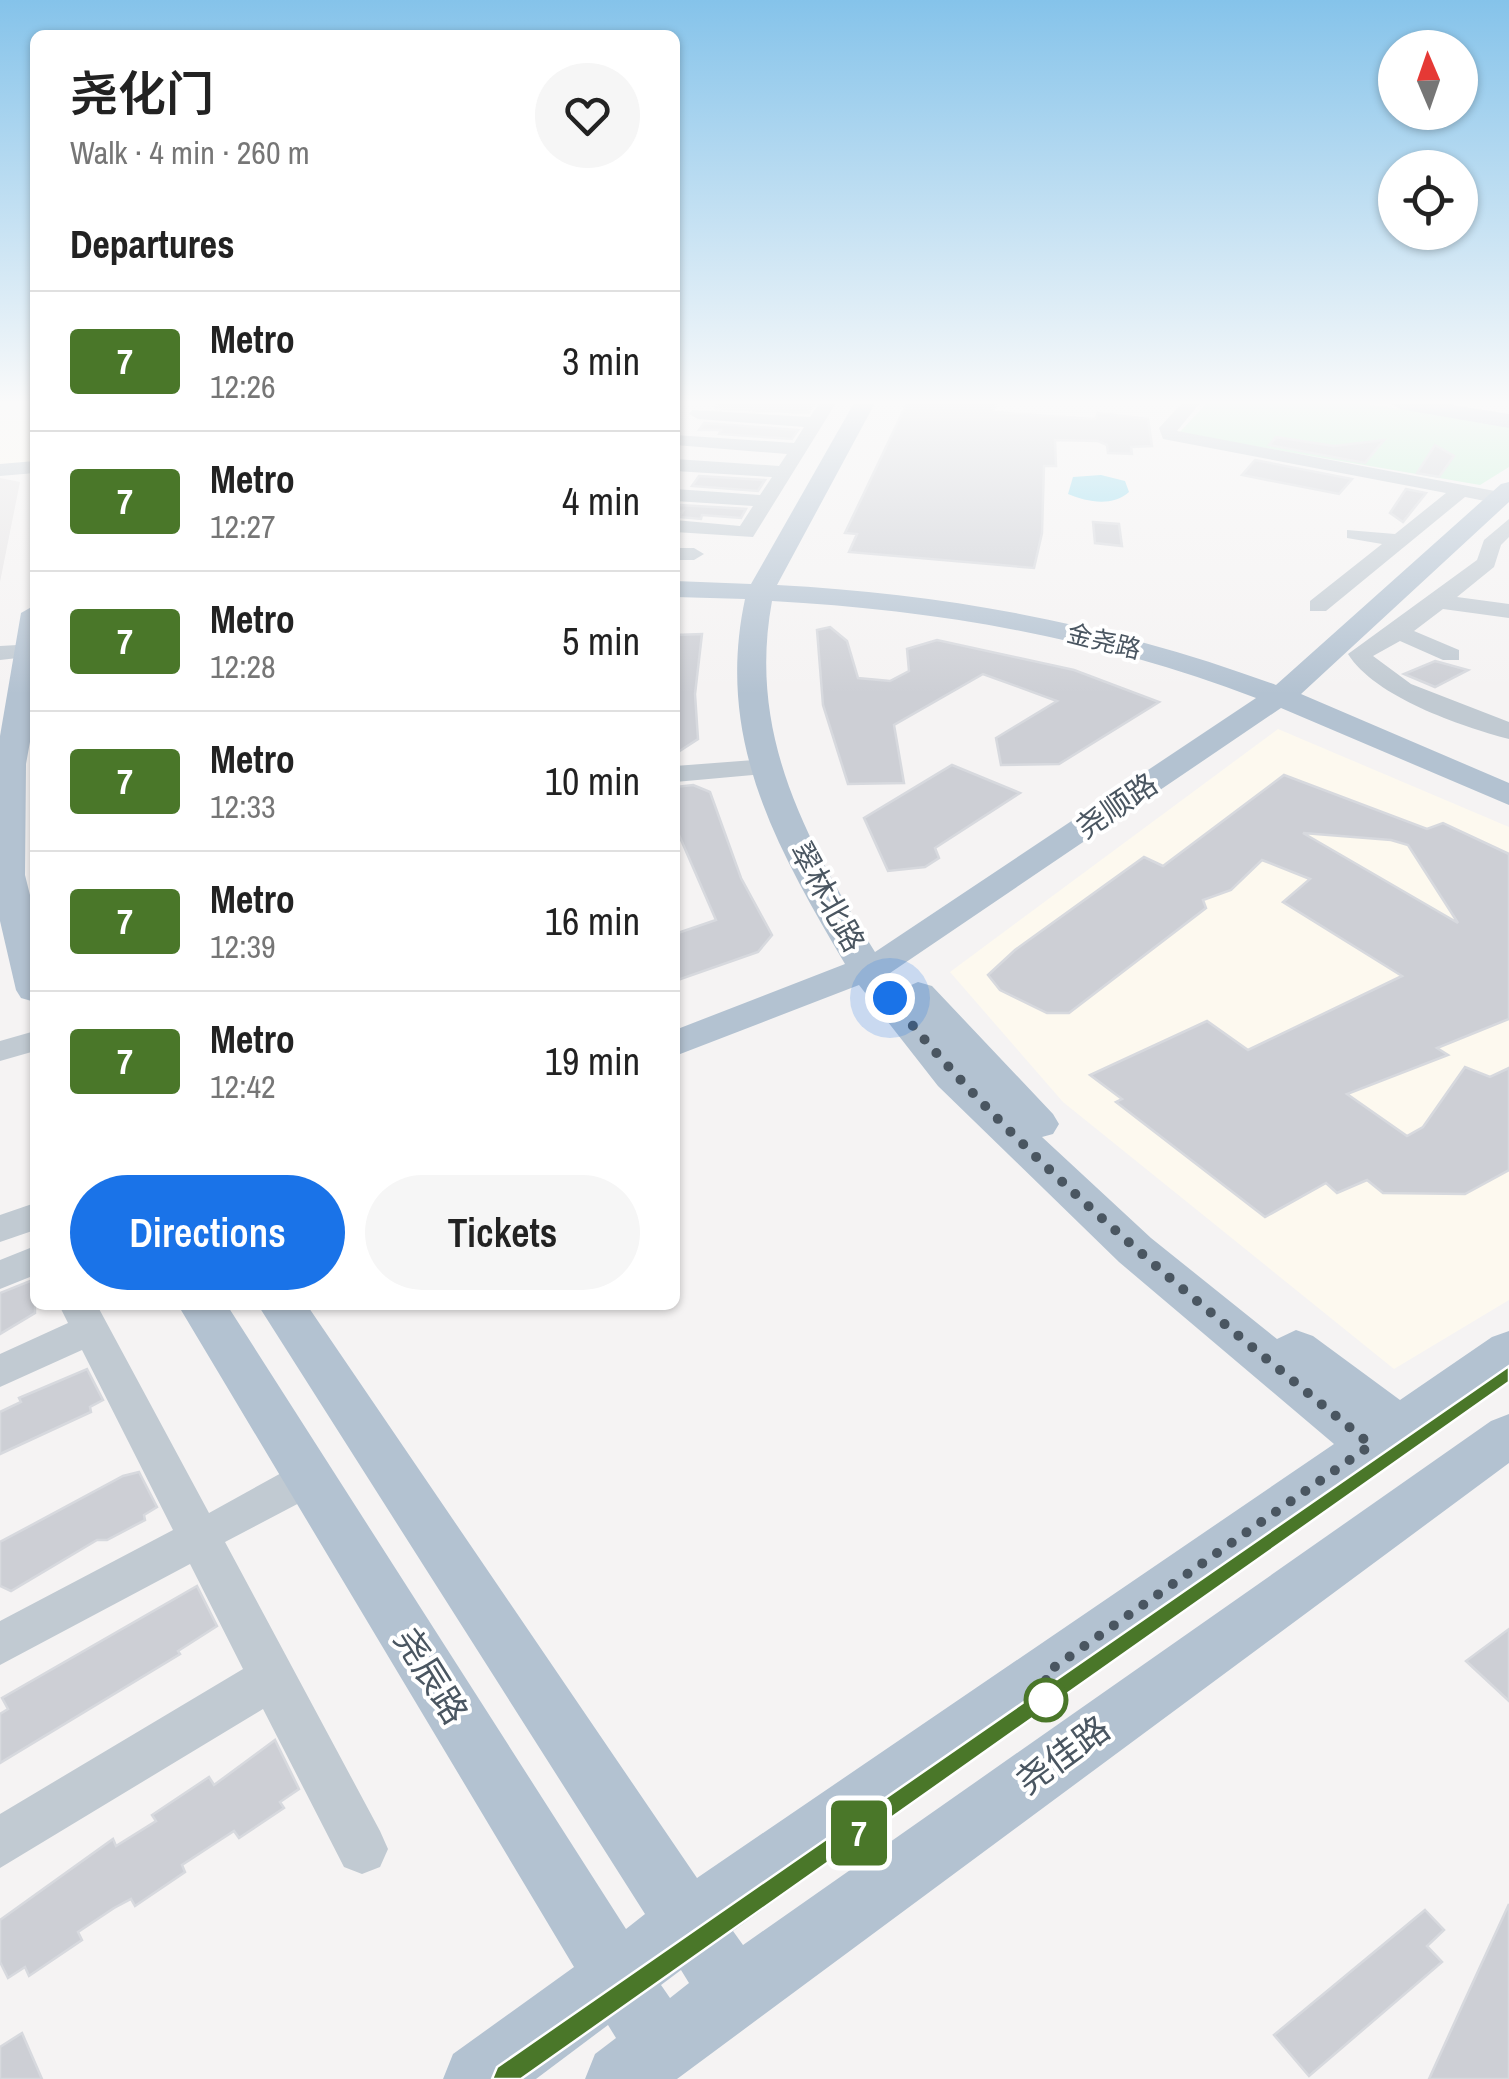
<!DOCTYPE html>
<meta charset="utf-8">
<style>
body{margin:0;font-family:"Archivo Narrow","Noto Sans SC",sans-serif;background:#f6f6f6;color:#222;height:100vh;display:flex;flex-direction:column;font-size:38px;white-space:nowrap}
*{box-sizing:border-box;margin:0}
p{font-size:32px;color:#767676}
.icon{flex:none;width:55px;height:55px;fill:none;stroke:currentColor;stroke-width:2;stroke-linecap:round;stroke-linejoin:round}
.map{position:relative;flex:1;overflow:hidden}
.panel{position:absolute;left:30px;top:30px;width:650px;height:1280px;display:flex;flex-direction:column;background:#fff;border-radius:15px;box-shadow:0 2px 8px #0004}
.panel>*{flex:none}
.badge{padding:0 20px;border-radius:8px;font-size:35px;line-height:65px}
.needle{width:65px;rotate:358deg}
.controls{position:absolute;left:1378px;top:30px;display:grid;gap:20px}
.controls a{display:grid;place-items:center;width:100px;height:100px;border-radius:50%;background:#fff;box-shadow:0 2px 8px #0004;font-size:50px}
.you{position:absolute;width:50px;height:50px;margin:-25px;border:8px solid #fff;border-radius:50%;background:#1a73e8;box-shadow:0 0 0 15px #1a73e833}
.map>.badge{position:absolute;translate:-50% -50%;box-shadow:0 0 0 5px #fff}
h2{padding:0 40px;font-size:38px;line-height:90px}
.round{display:grid;place-items:center;flex:none;width:105px;height:105px;border-radius:52px;background:#f6f6f6}
.overview{display:flex;align-items:center;justify-content:space-between;height:170px;padding:0 40px}
h1{font-size:48px;font-weight:600;line-height:75px}
.cta{display:flex;gap:20px;margin-top:auto;padding:20px 40px}
.cta a{flex:1;height:115px;border-radius:60px;background:#1a73e8;color:#fff;font-size:40px;font-weight:600;line-height:115px;text-align:center}
.cta a+a{background:#f6f6f6;color:#222}
ul{padding:0;list-style:none}
li{display:flex;align-items:center;gap:30px;height:140px;padding:0 40px;border-top:2px solid #e0e0e0}
li div{flex:1}
li b{display:block;font-size:38px}
li em{font-style:normal}
li .badge{min-width:110px;font-weight:700;text-align:center}
.map>svg:first-child{display:block}
.commercial{fill:#fdf9ef}
.education{fill:#e6e4e5}
.green{fill:#c3f1d5}
.water{fill:#90daee}
.building{fill:#cdcfd5;stroke:#d7d9de;stroke-width:2.5;fill-rule:evenodd}
.lines{fill:none;stroke-linecap:round;stroke-linejoin:round}
.minor{fill:#c1cad2;fill-rule:evenodd}
.major{fill:#b3c2d1;fill-rule:evenodd}
.line{fill:#4a7729;stroke:#fff;stroke-width:2.5}
.walk{stroke:#4a5661;stroke-width:10;stroke-dasharray:0 18}
.stop-dot{fill:#fff;stroke:#4a7729;stroke-width:5}
.labels{text-anchor:middle;stroke-width:8;stroke-linejoin:round;paint-order:stroke}
.far-street-label{font-size:25px;fill:#4a5661;stroke:#fff}
.street-label{font-size:30px;fill:#4a5661;stroke:#fff}
.near-street-label{font-size:35px;fill:#4a5661;stroke:#fff}
</style>
<div class="map">
<svg width="1509" height="2079" viewBox="0 0 1509 2079">
<rect width="100%" height="100%" fill="#f5f3f3"/>
<g class="commercial">
<path d="M 0,403 L 35,403 L 32,464 L 0,467 Z"/>
<path d="M 1278,729 L 1509,827 L 1509,1300 L 1394,1369 L 1063,1102 L 950,972 Z"/>
</g>
<path class="education" d="M 0,478 L 20,482 L 0,582 Z"/>
<path class="green" d="M 1207,403 L 1358,403 L 1509,424 L 1509,467 L 1480,485 L 1179,433 Z"/>
<path class="water" d="M 1073,477 L 1101,475 L 1125,481 L 1129,492 C 1112,507 1087,502 1068,494 Z"/>
<g class="building">
<path d="M 718,403 L 794,403 L 814,405 L 808,413 L 715,408 Z"/>
<path d="M 907,403 L 997,403 L 992,412 L 1095,419 L 1098,413 L 1148,419 L 1152,446 L 1131,447 L 1132,454 L 1108,453 L 1107,445 L 1098,441 L 1055,440 L 1056,466 L 1044,466 L 1042,533 L 1034,568 L 849,552 L 857,534 L 845,533 Z"/>
<path d="M 704,423 L 798,430 L 792,439 L 719,434 L 721,430 L 699,430 Z"/>
<path d="M 1276,437 L 1334,446 L 1384,440 L 1365,463 L 1269,445 Z"/>
<path d="M 1435,445 L 1454,456 L 1439,477 L 1417,473 Z"/>
<path d="M 1255,460 L 1352,479 L 1339,494 L 1242,475 Z"/>
<path d="M 699,476 L 765,480 L 758,491 L 692,486 Z"/>
<path d="M 1406,489 L 1426,493 L 1403,522 L 1390,513 Z"/>
<path d="M 679,505 L 746,509 L 741,518 L 702,515 L 701,519 L 679,517 L 683,511 L 677,511 Z"/>
<path d="M 1093,522 L 1119,524 L 1122,546 L 1095,543 Z"/>
<path d="M 830,627 L 847,641 L 858,678 L 890,681 L 909,671 L 907,649 L 937,640 L 1074,670 L 1159,702 L 1059,764 L 1001,765 L 996,738 L 1057,701 L 983,674 L 894,725 L 904,783 L 848,784 L 823,705 L 817,630 Z"/>
<path d="M 702,634 L 695,694 L 698,739 L 675,754 L 675,635 Z"/>
<path d="M 1435,661 L 1468,670 L 1435,687 L 1404,674 Z"/>
<path d="M 952,765 L 1020,793 L 935,848 L 939,858 L 925,867 L 888,871 L 864,818 Z"/>
<path d="M 1284,775 L 1427,829 L 1443,823 L 1509,854 L 1509,1019 L 1437,1048 L 1448,1055 L 1347,1094 L 1407,1136 L 1423,1127 L 1465,1067 L 1490,1077 L 1509,1068 L 1509,1170 L 1465,1194 L 1383,1193 L 1367,1180 L 1337,1193 L 1326,1183 L 1265,1217 L 1116,1102 L 1122,1099 L 1090,1075 L 1207,1021 L 1248,1050 L 1402,976 L 1283,902 L 1310,879 L 1262,860 L 1231,890 L 1203,900 L 1206,908 L 1069,1013 L 1047,1013 L 1000,990 L 988,975 L 1015,950 L 1144,857 L 1163,866 ZM 1303,833 L 1391,840 L 1408,845 L 1458,923 Z"/>
<path d="M 693,785 L 710,792 L 741,878 L 772,935 L 758,952 L 675,981 L 675,934 L 716,920 L 675,826 L 675,787 Z"/>
<path d="M 35,1279 L 35,1313 L 0,1334 L 0,1293 Z"/>
<path d="M 87,1369 L 103,1400 L 90,1407 L 91,1412 L 0,1454 L 0,1412 L 21,1402 L 19,1398 Z"/>
<path d="M 139,1472 L 157,1507 L 144,1515 L 145,1520 L 107,1540 L 97,1540 L 11,1591 L 0,1586 L 0,1542 L 123,1476 Z"/>
<path d="M 197,1586 L 217,1626 L 178,1651 L 180,1654 L 0,1763 L 0,1714 L 8,1709 L 2,1698 Z"/>
<path d="M 1509,1629 L 1509,1701 L 1466,1661 Z"/>
<path d="M 275,1740 L 299,1789 L 280,1802 L 284,1808 L 239,1838 L 234,1831 L 217,1842 L 182,1865 L 185,1872 L 135,1906 L 131,1899 L 114,1908 L 78,1932 L 82,1940 L 29,1976 L 25,1967 L 8,1978 L 0,1962 L 0,1920 L 113,1839 L 116,1846 L 156,1821 L 152,1815 L 209,1777 L 214,1785 Z"/>
<path d="M 1509,1904 L 1509,2079 L 1429,2079 L 1463,2004 Z"/>
<path d="M 1425,1910 L 1444,1930 L 1427,1946 L 1442,1962 L 1309,2076 L 1274,2035 Z"/>
<path d="M 22,2033 L 42,2079 L 0,2079 L 0,2047 Z"/>
</g>
<g class="lines">
<g class="minor">
<path d="M 819,403 L 836,403 L 753,537 L 675,532 L 675,520 L 740,526 L 753,506 L 675,501 L 675,489 L 760,495 L 772,477 L 675,471 L 675,459 L 779,466 L 787,454 L 675,445 L 675,435 L 794,443 L 804,427 L 698,419 L 689,414 L 692,410 L 810,417 Z"/>
<path d="M 1182,403 L 1200,403 L 1177,431 L 1500,492 L 1509,499 L 1500,504 L 1465,497 L 1326,611 L 1310,611 L 1310,601 L 1382,544 L 1347,538 L 1347,530 L 1395,534 L 1446,493 L 1163,439 L 1159,428 Z"/>
<path d="M 35,461 L 35,473 L 0,476 L 0,464 Z"/>
<path d="M 1509,519 L 1509,537 L 1501,545 L 1494,567 L 1457,597 L 1509,604 L 1509,618 L 1443,609 L 1414,631 L 1459,650 L 1459,660 L 1443,660 L 1400,641 L 1373,656 L 1411,684 L 1509,722 L 1509,739 C 1460,726 1375,697 1348,654 L 1477,560 L 1484,540 Z"/>
<path d="M 675,548 L 694,548 L 704,554 L 694,560 L 675,560 Z"/>
<path d="M 35,644 L 35,656 L 0,660 L 0,646 Z"/>
<path d="M 767,759 L 780,767 L 776,773 L 675,782 L 675,766 Z"/>
<path d="M 35,1031 L 35,1051 L 0,1061 L 0,1041 Z"/>
<path d="M 35,1203 L 35,1230 L 0,1242 L 0,1215 Z"/>
<path d="M 35,1246 L 35,1275 L 0,1289 L 0,1260 Z"/>
<path d="M 59,1305 L 97,1305 L 209,1513 L 294,1466 L 309,1461 L 324,1466 L 330,1478 L 324,1490 L 225,1542 L 380,1831 L 388,1849 L 380,1867 L 362,1874 L 344,1867 L 263,1709 L 0,1868 L 0,1814 L 243,1669 L 190,1564 L 0,1665 L 0,1621 L 173,1530 L 82,1350 L 0,1387 L 0,1354 L 68,1323 Z"/>
</g>
<g class="major">
<path d="M 854,403 L 875,403 L 777,585 C 949,594 1114,625 1276,685 L 1501,484 L 1509,482 L 1509,502 L 1301,694 L 1509,783 L 1509,805 L 1281,708 L 890,973 L 902,989 L 918,982 L 932,986 L 1053,1114 L 1059,1124 L 1053,1134 L 1042,1137 L 1151,1238 L 1277,1339 L 1296,1330 L 1313,1336 L 1400,1400 L 1492,1337 L 1509,1331 L 1509,1376 L 733,1931 L 743,1945 L 1491,1421 L 1509,1414 L 1509,1463 L 677,2079 L 585,2079 L 595,2054 L 616,2038 L 608,2025 L 536,2079 L 443,2079 L 453,2054 L 574,1967 L 178,1305 L 227,1305 L 626,1929 L 645,1914 L 258,1305 L 307,1305 L 697,1878 L 1334,1444 L 1119,1262 L 938,1086 L 859,985 L 675,1056 L 675,1030 L 845,964 C 776,846 715,740 745,599 L 675,597 L 675,581 L 751,584 ZM 772,601 C 939,610 1099,638 1256,698 L 875,952 C 807,841 747,736 772,601 ZM 681,1970 L 689,1983 L 670,1998 L 661,1985 Z"/>
<path d="M 1390,403 L 1441,403 L 1509,414 L 1509,428 L 1400,409 Z"/>
<path d="M 35,605 L 35,714 L 26,764 L 25,875 L 35,915 L 35,1002 L 21,998 L 16,990 L 0,921 L 0,736 L 21,613 Z"/>
</g>
</g>
<linearGradient id="sky" x2="0" y2="1"><stop stop-color="#85c3ea"/><stop offset="0.58" stop-color="#fafafa"/><stop offset="1" stop-color="#fafafa" stop-opacity="0"/></linearGradient>
<rect width="1509" height="694" fill="url(#sky)"/>
<path class="line" d="M 1509,1366 L 1509,1382 L 521,2079 L 492,2079 L 497,2067 Z"/>
<g class="lines">
<path class="walk" d="M 890,998 C 1027,1169 1202,1305 1371,1445 L 1046,1673 L 1046,1700"/>
</g>
<circle class="stop-dot" cx="1046" cy="1700" r="20"/>
<g class="labels">
<g class="far-street-label">
<text transform="translate(1104 641) rotate(14)" y="9">金尧路</text>
</g>
<g class="street-label">
<text transform="translate(1117 806) rotate(-34)" y="10">尧顺路</text>
<text transform="translate(827 897) rotate(61)" y="10">翠林北路</text>
</g>
<g class="near-street-label">
<text transform="translate(431 1676) rotate(58)" y="12">尧辰路</text>
<text transform="translate(1063 1755) rotate(-36)" y="12">尧佳路</text>
</g>
</g>
</svg>
<div class="controls">
<a><svg class="needle" viewBox="-14 -14 28 28"><path d="M0-13l5 13h-10z" fill="#e53935"/><path d="M0 13l5-13h-10z" fill="#767676"/></svg></a>
<a><svg class="icon" aria-label="locate" viewBox="0 0 24 24"><circle cx="12" cy="12" r="6"/><path d="M12 2v4M12 18v4M2 12h4M18 12h4"/></svg></a>
</div>
<div class="you" style="left:890px;top:998px"></div>
<b class="badge" style="left:859px;top:1833px;background:#4a7729;color:#fff">7</b>
<section class="panel">
<div class="overview"><div><h1>尧化门</h1><p>Walk · 4 min · 260 m</p></div><a class="round"><svg class="icon" aria-label="heart" viewBox="0 0 24 24"><path d="M12 20l-8-8c-3-5 5-10 8-4 3-6 11-1 8 4z"/></svg></a></div>
<h2>Departures</h2>
<ul>
<li><span class="badge" style="background:#4a7729;color:#fff">7</span><div><b>Metro</b><p>12:26</p></div><em>3 min</em></li>
<li><span class="badge" style="background:#4a7729;color:#fff">7</span><div><b>Metro</b><p>12:27</p></div><em>4 min</em></li>
<li><span class="badge" style="background:#4a7729;color:#fff">7</span><div><b>Metro</b><p>12:28</p></div><em>5 min</em></li>
<li><span class="badge" style="background:#4a7729;color:#fff">7</span><div><b>Metro</b><p>12:33</p></div><em>10 min</em></li>
<li><span class="badge" style="background:#4a7729;color:#fff">7</span><div><b>Metro</b><p>12:39</p></div><em>16 min</em></li>
<li><span class="badge" style="background:#4a7729;color:#fff">7</span><div><b>Metro</b><p>12:42</p></div><em>19 min</em></li>
</ul>
<div class="cta"><a>Directions</a><a>Tickets</a></div>
</section>
</div>
